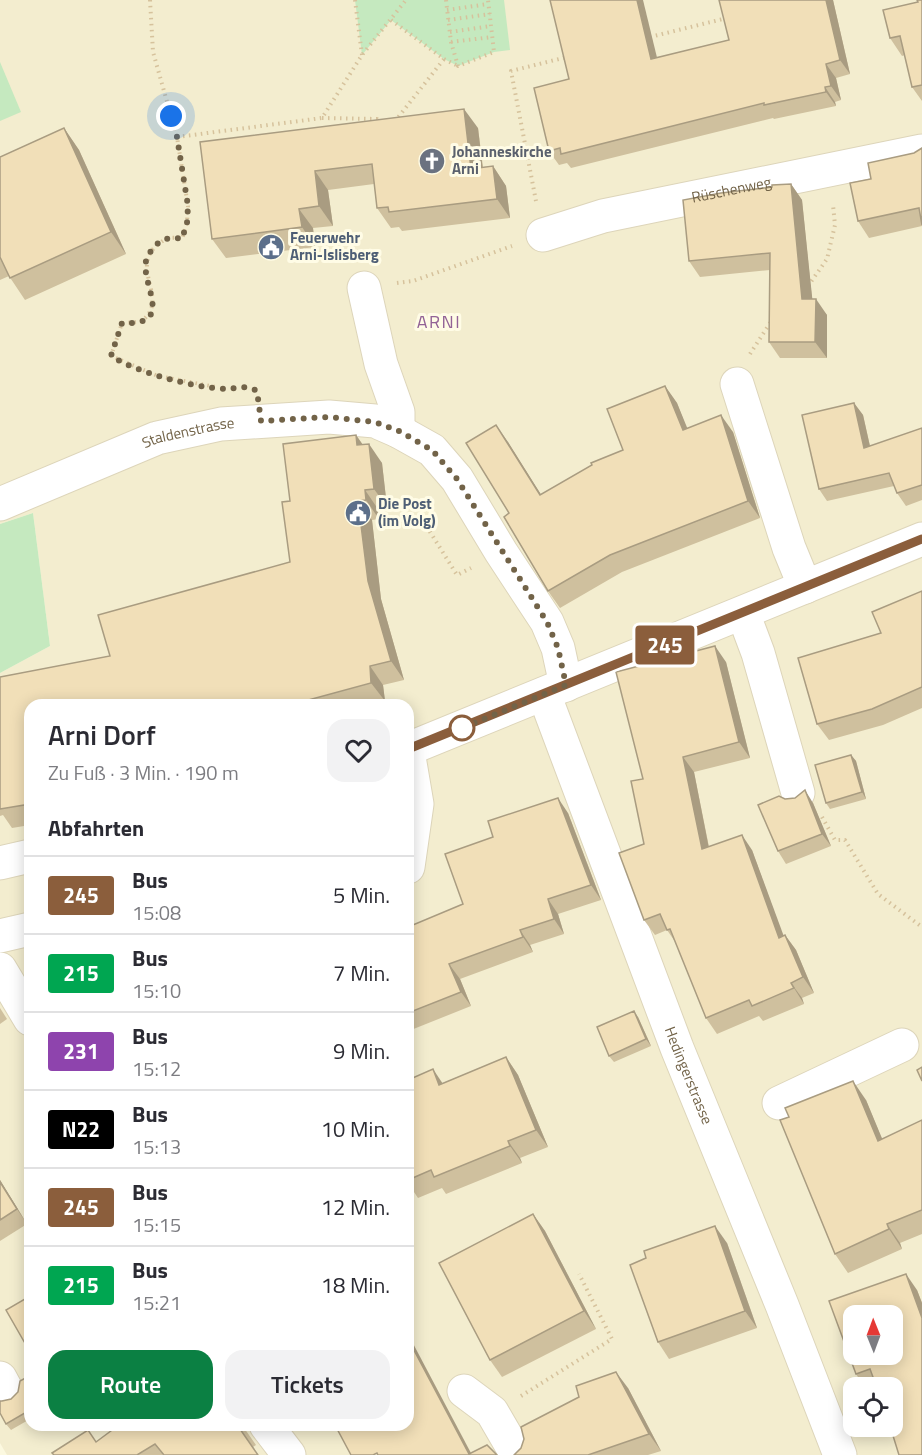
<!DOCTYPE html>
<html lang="de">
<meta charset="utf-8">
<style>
body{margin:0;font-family:"Titillium Web",sans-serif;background:#f2f2f3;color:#2b2b33;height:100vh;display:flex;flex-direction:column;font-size:22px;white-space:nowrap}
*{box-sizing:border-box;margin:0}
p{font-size:20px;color:#7c7c81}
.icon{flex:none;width:33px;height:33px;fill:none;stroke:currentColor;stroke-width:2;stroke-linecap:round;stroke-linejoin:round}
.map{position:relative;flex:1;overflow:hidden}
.details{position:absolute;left:24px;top:699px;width:390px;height:732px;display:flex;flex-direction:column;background:#fff;border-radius:18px;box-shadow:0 3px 15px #0003}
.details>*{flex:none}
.badge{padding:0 12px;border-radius:4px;font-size:21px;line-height:39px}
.needle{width:39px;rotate:359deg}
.controls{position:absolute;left:843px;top:1305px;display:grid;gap:12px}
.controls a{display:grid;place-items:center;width:60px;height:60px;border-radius:12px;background:#fff;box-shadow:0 3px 15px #0003;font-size:30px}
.you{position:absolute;width:30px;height:30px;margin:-15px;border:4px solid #fff;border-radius:50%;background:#1a73e8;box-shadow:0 0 0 9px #1a73e833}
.map>.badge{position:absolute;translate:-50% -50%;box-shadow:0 0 0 3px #fff}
h2{padding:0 24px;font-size:22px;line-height:54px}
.round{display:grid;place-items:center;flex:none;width:63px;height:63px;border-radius:18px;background:#f2f2f3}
.summary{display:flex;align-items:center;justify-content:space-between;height:102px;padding:0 24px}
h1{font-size:28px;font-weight:600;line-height:45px}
.cta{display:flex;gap:12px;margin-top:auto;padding:12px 24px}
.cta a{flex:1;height:69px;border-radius:18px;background:#0b8043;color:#fff;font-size:24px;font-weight:600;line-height:69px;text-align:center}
.cta a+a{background:#f2f2f3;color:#2b2b33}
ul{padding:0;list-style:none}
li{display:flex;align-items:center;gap:18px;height:78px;padding:0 24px;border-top:2px solid #e1e1e2}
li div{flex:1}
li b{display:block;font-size:22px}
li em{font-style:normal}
li .badge{min-width:66px;font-weight:700;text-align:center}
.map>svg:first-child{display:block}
.residential{fill:#f3edcf;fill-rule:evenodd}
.green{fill:#c5e9bf}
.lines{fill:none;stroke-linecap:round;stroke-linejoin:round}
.minor-casing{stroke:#ddd5ba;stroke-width:35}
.path{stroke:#d6c29c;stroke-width:4;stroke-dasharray:1.5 4.5;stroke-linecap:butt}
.minor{stroke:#fff;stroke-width:33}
.wall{fill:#cfc09e}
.shaded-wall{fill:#a99c81}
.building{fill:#f1dfb8;stroke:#a99c81;stroke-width:1.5;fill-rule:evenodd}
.line-casing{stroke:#fff;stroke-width:14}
.line{stroke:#8b5e3c;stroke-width:9}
.walk{stroke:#726348;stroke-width:6;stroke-dasharray:0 10.8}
.stop-dot{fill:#fff;stroke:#8b5e3c;stroke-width:3}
.labels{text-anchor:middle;stroke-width:6;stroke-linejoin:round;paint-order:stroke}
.worship-label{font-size:15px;font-weight:bold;fill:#5b616d;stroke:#fffce6;text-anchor:start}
.street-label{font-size:15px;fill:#726348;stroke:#fffce6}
.service-label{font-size:15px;font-weight:bold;fill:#4e5e75;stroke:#fffce6;text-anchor:start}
.quarter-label{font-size:18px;letter-spacing:1.5px;fill:#936396;stroke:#fffce6}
</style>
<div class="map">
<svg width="922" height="1455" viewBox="0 0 922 1455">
<rect width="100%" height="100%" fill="#fcf9e0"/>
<path class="residential" d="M 0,0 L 922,0 L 922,1455 L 7,1455 L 0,1443 L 0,673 L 50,646 L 33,513 L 0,524 ZM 30,705 L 408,705 L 408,1425 L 30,1425 ZM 854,1316 L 892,1316 L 892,1354 L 854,1354 ZM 854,1388 L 892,1388 L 892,1426 L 854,1426 Z"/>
<g class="green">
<path d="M 355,0 L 504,0 L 510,50 L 494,52 L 458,66 L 444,59 L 391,20 L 362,55 Z"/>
<path d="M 0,62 L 21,112 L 0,121 Z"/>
<path d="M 33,513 L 50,646 L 0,673 L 0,524 Z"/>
</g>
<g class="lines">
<defs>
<g id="minor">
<path id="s1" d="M 543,235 L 603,216 L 922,151"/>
<path d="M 364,288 L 381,364 L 398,412 L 398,431"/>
<path d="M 737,384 L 789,548 L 805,587"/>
<path id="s2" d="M 0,504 L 157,438 L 221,424 L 329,417 L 375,421 L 398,431 L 432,450 L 457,479 L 501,552 L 547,622 L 558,648 L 566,685"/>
<path d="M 743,613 L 758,653 L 798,793"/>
<path id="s3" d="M 544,694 L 677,1048 L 782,1305 L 840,1455"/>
<path d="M 408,749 L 922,539"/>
<path d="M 408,751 L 417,804 L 408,867"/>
<path d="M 0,863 L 30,856"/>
<path d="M 0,936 L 30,929"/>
<path d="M 0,969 L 30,1019"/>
<path d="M 779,1103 L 902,1045"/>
<path d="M 0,1378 L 6,1389"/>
<path d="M 464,1391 L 492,1412 L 517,1455"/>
<path d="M 266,1425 L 289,1455"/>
</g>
</defs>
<use href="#minor" class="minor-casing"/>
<g class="path">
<path d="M 150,0 L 153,52 L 177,137 L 188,206 L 187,223 L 182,239 C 173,237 167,237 160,243 C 126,267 173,300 140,322 L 122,323 L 111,356 L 158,376 L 216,387"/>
<path d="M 355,0 L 362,55"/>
<path d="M 446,0 L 451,42 L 458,66 L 494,52 L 488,0"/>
<path d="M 447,10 L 488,4"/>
<path d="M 391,20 L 444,59 L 396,120"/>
<path d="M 448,20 L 490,14"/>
<path d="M 450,32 L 491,26"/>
<path d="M 650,37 L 727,18"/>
<path d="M 451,42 L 492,37"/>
<path d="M 444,59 L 458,66"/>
<path d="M 322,118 L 377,119 L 380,122"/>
<path d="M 177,137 L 322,118 L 362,55 L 406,0"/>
<path d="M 536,201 L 511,71 L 567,57"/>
<path d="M 397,283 L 413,281 L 512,246"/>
<path d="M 808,286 L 827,259 L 835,225 L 833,205"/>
<path d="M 750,354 L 772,320"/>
<path d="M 380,512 L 382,523 L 422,519 L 457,575 L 471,568"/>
<path d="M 822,817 L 835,840 L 845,840 L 878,894 L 922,927"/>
<path d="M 521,1396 L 612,1339 L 579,1274"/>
</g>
<use href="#minor" class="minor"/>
</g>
<g class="wall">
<path d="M 833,0 L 850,74 L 836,78 L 841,100 L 835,102 L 836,106 L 774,119 L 773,118 L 571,168 L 567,163 L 559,165 L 549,151 L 569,79 L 729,40 Z"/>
<path d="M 922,0 L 922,101 L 912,87 L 905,55 L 902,56 L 890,38 L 918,2 Z"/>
<path d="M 64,128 L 79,150 L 126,254 L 25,300 L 9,276 L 0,280 L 0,157 Z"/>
<path d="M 478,128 L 483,167 L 493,166 L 506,186 L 510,218 L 402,231 L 399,227 L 391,228 L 377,208 L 374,184 L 328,190 L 333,226 L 313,228 L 315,247 L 226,258 L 212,239 L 200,142 Z"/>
<path d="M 914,153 L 922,226 L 869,238 L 858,221 L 871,179 Z"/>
<path d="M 791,184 L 802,200 L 812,299 L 827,315 L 827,358 L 780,358 L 769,342 L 770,270 L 700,277 L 689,261 L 772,187 Z"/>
<path d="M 665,386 L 677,403 L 687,429 L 733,432 L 760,518 L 622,572 L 560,608 L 548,591 L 509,513 L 508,442 L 541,495 L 623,450 Z"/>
<path d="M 854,403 L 863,415 L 870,446 L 922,428 L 922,500 L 906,506 L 897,493 L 894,486 L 827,501 L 819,489 Z"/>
<path d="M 356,435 L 363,445 L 382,463 L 387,507 L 378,509 L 379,519 L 372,520 L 381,599 L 404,680 L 383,685 L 385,701 L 371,705 L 30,705 L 30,825 L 12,828 L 3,815 L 0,816 L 0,677 L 110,656 L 290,562 L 290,501 Z"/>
<path d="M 922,591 L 922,708 L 883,725 L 829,740 L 817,724 L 881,633 Z"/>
<path d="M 726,662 L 750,758 L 694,772 L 709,847 L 752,850 L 783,936 L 785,935 L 796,950 L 814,993 L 802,998 L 804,1004 L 763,1021 L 759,1016 L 717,1034 L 706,1018 L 676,943 L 667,930 L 655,935 L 644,920 L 644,844 Z"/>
<path d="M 851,755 L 856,761 L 866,799 L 830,809 L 826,803 Z"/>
<path d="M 785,799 L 813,803 L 831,846 L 786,864 L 778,851 Z"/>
<path d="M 568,813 L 601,900 L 558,914 L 564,934 L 530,945 L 533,952 L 460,979 L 471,1006 L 411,1030 L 408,1026 L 408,927 L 463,904 Z"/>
<path d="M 0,1008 L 7,1019 L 0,1024 Z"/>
<path d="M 638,1017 L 651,1046 L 614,1062 L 609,1056 Z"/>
<path d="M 506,1057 L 518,1075 L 548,1147 L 520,1158 L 522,1163 L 446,1194 L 442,1188 L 418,1198 L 408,1183 L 408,1080 L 443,1083 Z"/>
<path d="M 866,1100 L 882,1139 L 922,1120 L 922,1234 L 900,1243 L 902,1249 L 848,1273 L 835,1254 Z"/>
<path d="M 0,1180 L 27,1224 L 0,1241 Z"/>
<path d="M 533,1214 L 545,1231 L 596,1329 L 502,1377 L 490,1360 Z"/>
<path d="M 727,1243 L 757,1328 L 669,1359 L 658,1342 L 646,1258 Z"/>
<path d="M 917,1290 L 922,1303 L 922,1455 L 876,1387 L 865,1388 L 856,1374 Z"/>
<path d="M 30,1378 L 30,1419 L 11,1430 L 6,1424 L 2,1401 L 11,1399 Z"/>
<path d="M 628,1388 L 661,1451 L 648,1455 L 514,1455 Z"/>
<path d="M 242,1425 L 256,1445 L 253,1447 L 258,1455 L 54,1455 L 88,1430 L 96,1442 Z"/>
</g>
<g class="shaded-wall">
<path d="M 637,0 L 643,0 L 661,74 L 651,59 Z"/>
<path d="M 826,0 L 833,0 L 850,74 L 840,60 Z"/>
<path d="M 826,64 L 836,78 L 841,100 L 831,86 Z"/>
<path d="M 825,87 L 835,102 L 836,106 L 826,92 Z"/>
<path d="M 464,109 L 478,128 L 485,188 L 471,169 Z"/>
<path d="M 64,128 L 79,150 L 126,254 L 111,232 Z"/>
<path d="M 493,166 L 506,186 L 510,218 L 497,199 Z"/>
<path d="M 315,171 L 328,190 L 333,226 L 319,206 Z"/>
<path d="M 791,184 L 802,200 L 814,315 L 802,299 Z"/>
<path d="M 299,209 L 313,228 L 315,247 L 302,227 Z"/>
<path d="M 816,299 L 827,315 L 827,358 L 815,342 Z"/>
<path d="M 665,386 L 677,403 L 695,447 L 683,430 Z"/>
<path d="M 854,403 L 863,415 L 873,460 L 864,448 Z"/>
<path d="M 721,415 L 733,432 L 760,518 L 748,501 Z"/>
<path d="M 496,425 L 508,442 L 552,512 L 540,495 Z"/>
<path d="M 356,435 L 369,454 L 357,445 Z"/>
<path d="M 369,444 L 382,463 L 387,507 L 374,489 Z"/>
<path d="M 365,490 L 378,509 L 379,519 L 366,500 Z"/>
<path d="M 358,501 L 372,520 L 381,599 L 404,680 L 391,661 L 368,581 Z"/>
<path d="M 715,646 L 726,662 L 750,758 L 739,742 Z"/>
<path d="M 370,666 L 383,685 L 385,701 L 371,683 Z"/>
<path d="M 851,755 L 856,761 L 866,799 L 862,792 Z"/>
<path d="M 683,757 L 694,772 L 712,864 L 702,849 Z"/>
<path d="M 805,790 L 813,803 L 831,846 L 822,834 Z"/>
<path d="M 558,798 L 568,813 L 601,900 L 591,885 Z"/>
<path d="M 742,835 L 752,850 L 790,953 L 779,938 Z"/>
<path d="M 548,899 L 558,914 L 564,934 L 554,919 Z"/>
<path d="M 520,930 L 530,945 L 533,952 L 523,937 Z"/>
<path d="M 785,935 L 796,950 L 814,993 L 803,977 Z"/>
<path d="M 449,964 L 460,979 L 471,1006 L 461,992 Z"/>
<path d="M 791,983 L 802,998 L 804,1004 L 794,988 Z"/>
<path d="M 634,1011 L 638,1017 L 651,1046 L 646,1039 Z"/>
<path d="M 506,1057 L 518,1075 L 548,1147 L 536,1130 Z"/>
<path d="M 433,1069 L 445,1087 L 439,1085 Z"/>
<path d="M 853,1081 L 866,1100 L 891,1160 L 878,1141 Z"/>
<path d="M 508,1141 L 520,1158 L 522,1163 L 510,1146 Z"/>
<path d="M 0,1180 L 27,1224 L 17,1209 L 0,1182 Z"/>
<path d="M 533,1214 L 545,1231 L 596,1329 L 584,1311 Z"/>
<path d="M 887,1224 L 900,1243 L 902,1249 L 889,1229 Z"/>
<path d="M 715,1226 L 727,1243 L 757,1328 L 745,1311 Z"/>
<path d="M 906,1274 L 917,1290 L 922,1303 L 922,1318 Z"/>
<path d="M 408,1334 L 472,1455 L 469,1455 L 408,1339 Z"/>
<path d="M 616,1372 L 628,1388 L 661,1451 L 649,1434 Z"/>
</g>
<g class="building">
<path d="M 550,0 L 637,0 L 651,59 L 729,40 L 719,0 L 826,0 L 840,60 L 826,64 L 831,86 L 825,87 L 826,92 L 764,105 L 764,103 L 561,154 L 560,148 L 549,151 L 534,88 L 569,79 Z"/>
<path d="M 917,0 L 922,0 L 922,85 L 912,87 L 900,36 L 890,38 L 883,10 L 918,2 Z"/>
<path d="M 464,109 L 471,169 L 493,166 L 497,199 L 389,212 L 388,207 L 377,208 L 372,164 L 315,171 L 319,206 L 299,209 L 302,227 L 212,239 L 200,142 Z"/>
<path d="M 64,128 L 111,232 L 10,278 L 0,257 L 0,157 Z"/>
<path d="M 922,148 L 922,225 L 919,208 L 858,221 L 850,183 L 871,179 L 868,163 L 914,153 Z"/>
<path d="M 791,184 L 802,299 L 816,299 L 815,342 L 769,342 L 770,253 L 689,261 L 683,200 L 721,193 L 772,187 L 772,185 Z"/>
<path d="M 665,386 L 683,430 L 721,415 L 748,501 L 610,555 L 548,591 L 504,517 L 509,513 L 466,443 L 496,425 L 540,495 L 592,465 L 591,463 L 623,450 L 607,409 Z"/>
<path d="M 854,403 L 864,448 L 922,428 L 922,485 L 897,493 L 889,473 L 819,489 L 802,415 Z"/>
<path d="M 356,435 L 357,445 L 369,444 L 374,489 L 365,490 L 366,500 L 358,501 L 368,581 L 391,661 L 370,666 L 371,683 L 290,705 L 30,705 L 30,804 L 0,809 L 0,677 L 110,656 L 98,615 L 290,562 L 282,502 L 290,501 L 283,444 Z"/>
<path d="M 922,591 L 922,687 L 872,709 L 817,724 L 798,658 L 881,633 L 872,612 Z"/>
<path d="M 715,646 L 739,742 L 683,757 L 702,849 L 742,835 L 779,938 L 785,935 L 803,977 L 791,983 L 794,988 L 752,1006 L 749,1000 L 706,1018 L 670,929 L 667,930 L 660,914 L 644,920 L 619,853 L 644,844 L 631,781 L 643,779 L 616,672 Z"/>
<path d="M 851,755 L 862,792 L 826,803 L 815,765 Z"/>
<path d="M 805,790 L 822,834 L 778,851 L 758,805 L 779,796 L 785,799 L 795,798 Z"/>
<path d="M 558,798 L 591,885 L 548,899 L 554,919 L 520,930 L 523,937 L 449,964 L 461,992 L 408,1013 L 408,927 L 463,904 L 445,854 L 493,837 L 488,821 Z"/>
<path d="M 634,1011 L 646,1039 L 609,1056 L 597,1027 Z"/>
<path d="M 506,1057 L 536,1130 L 508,1141 L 510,1146 L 434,1177 L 431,1170 L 408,1180 L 408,1080 L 433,1069 L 439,1085 Z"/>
<path d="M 922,1067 L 922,1081 L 917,1070 Z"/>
<path d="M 853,1081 L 878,1141 L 922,1120 L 922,1210 L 887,1224 L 889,1229 L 835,1254 L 780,1120 L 789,1117 L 785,1108 Z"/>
<path d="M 0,1182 L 17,1209 L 0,1220 Z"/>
<path d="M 533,1214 L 584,1311 L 490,1360 L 439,1263 Z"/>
<path d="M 715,1226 L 745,1311 L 658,1342 L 630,1265 L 646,1258 L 644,1251 Z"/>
<path d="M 906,1274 L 922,1318 L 922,1455 L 899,1455 L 890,1426 L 892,1426 L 892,1388 L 877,1388 L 870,1369 L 856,1374 L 829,1301 ZM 854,1316 L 892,1316 L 892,1354 L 854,1354 Z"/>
<path d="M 30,1296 L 30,1352 L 6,1310 Z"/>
<path d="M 408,1339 L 469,1454 L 487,1445 L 497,1455 L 378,1455 L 377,1453 L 373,1455 L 351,1455 L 335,1425 L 408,1425 Z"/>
<path d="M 616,1372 L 649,1434 L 588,1455 L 514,1455 L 521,1448 L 524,1439 L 521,1427 L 579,1397 L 576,1386 Z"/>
<path d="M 29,1376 L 30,1378 L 30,1410 L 6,1424 L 0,1413 L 0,1401 L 2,1401 L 11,1399 L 18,1392 L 20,1381 Z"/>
<path d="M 119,1425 L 242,1425 L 243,1426 L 240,1429 L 258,1455 L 164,1455 L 155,1444 L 137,1455 L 54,1455 L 52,1453 L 88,1430 L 96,1442 Z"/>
</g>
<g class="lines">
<defs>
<path id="line" d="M 408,749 L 922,539"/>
</defs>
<use href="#line" class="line-casing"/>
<use href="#line" class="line"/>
<path class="walk" d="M 171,116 L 177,137 L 188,206 L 187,223 L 182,239 C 172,237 164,238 156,245 C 152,249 147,256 146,261 C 141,286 176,326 122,323 L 111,356 C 138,373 192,387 225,389 C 236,389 246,384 257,391 L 261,421 L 328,417 L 375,422 L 399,431 L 432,450 L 457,479 L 547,622 L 558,648 L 566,685 L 462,728"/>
</g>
<defs>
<symbol id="church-disc" viewBox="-11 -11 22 22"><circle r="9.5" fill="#6b7280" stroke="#fffce6"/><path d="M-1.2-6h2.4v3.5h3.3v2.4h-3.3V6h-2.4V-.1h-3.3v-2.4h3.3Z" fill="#fff"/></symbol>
<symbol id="civic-disc" viewBox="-11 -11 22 22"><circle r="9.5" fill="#5c6f8a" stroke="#fffce6"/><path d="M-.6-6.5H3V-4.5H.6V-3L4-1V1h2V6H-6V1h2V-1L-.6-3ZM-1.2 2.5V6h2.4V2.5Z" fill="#fff"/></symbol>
</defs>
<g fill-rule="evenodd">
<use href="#church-disc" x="417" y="146" width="30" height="30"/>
<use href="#civic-disc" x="256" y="232" width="30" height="30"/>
<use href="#civic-disc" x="343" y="498" width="30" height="30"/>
</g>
<circle class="stop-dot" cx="462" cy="728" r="12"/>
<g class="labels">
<g class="worship-label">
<text x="452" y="157">Johanneskirche<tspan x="452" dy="17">Arni</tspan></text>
</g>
<g class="street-label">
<text dy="5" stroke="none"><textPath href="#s1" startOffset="194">Rüschenweg</textPath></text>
<text dy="5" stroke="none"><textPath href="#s2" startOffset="202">Staldenstrasse</textPath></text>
<text dy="5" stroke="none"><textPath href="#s3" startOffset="408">Hedingerstrasse</textPath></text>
</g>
<g class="service-label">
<text x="290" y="243">Feuerwehr<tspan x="290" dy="17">Arni-Islisberg</tspan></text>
<text x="378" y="509">Die Post<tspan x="378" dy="17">(im Volg)</tspan></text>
</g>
<g class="quarter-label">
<text x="439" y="328">ARNI</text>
</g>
</g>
</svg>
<div class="controls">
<a><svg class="needle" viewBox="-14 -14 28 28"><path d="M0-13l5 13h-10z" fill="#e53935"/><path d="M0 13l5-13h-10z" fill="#7c7c81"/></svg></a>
<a><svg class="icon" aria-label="locate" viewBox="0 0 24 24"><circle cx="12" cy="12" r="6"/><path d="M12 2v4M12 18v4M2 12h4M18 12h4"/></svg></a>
</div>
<div class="you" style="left:171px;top:116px"></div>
<b class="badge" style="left:665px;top:645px;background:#8b5e3c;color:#fff">245</b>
<section class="details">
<div class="summary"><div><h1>Arni Dorf</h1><p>Zu Fuß · 3 Min. · 190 m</p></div><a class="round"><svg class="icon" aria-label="heart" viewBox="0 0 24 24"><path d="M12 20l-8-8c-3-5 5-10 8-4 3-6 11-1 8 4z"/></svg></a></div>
<h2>Abfahrten</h2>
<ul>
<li><span class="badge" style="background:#8b5e3c;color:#fff">245</span><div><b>Bus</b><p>15:08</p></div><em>5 Min.</em></li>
<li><span class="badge" style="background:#00a651;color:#fff">215</span><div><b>Bus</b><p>15:10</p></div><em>7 Min.</em></li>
<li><span class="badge" style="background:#8e44ad;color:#fff">231</span><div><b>Bus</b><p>15:12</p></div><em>9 Min.</em></li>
<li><span class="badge" style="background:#000;color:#fff">N22</span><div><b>Bus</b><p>15:13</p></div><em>10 Min.</em></li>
<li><span class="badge" style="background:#8b5e3c;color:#fff">245</span><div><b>Bus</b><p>15:15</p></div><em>12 Min.</em></li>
<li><span class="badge" style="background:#00a651;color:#fff">215</span><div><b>Bus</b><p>15:21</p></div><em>18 Min.</em></li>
</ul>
<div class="cta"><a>Route</a><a>Tickets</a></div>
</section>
</div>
